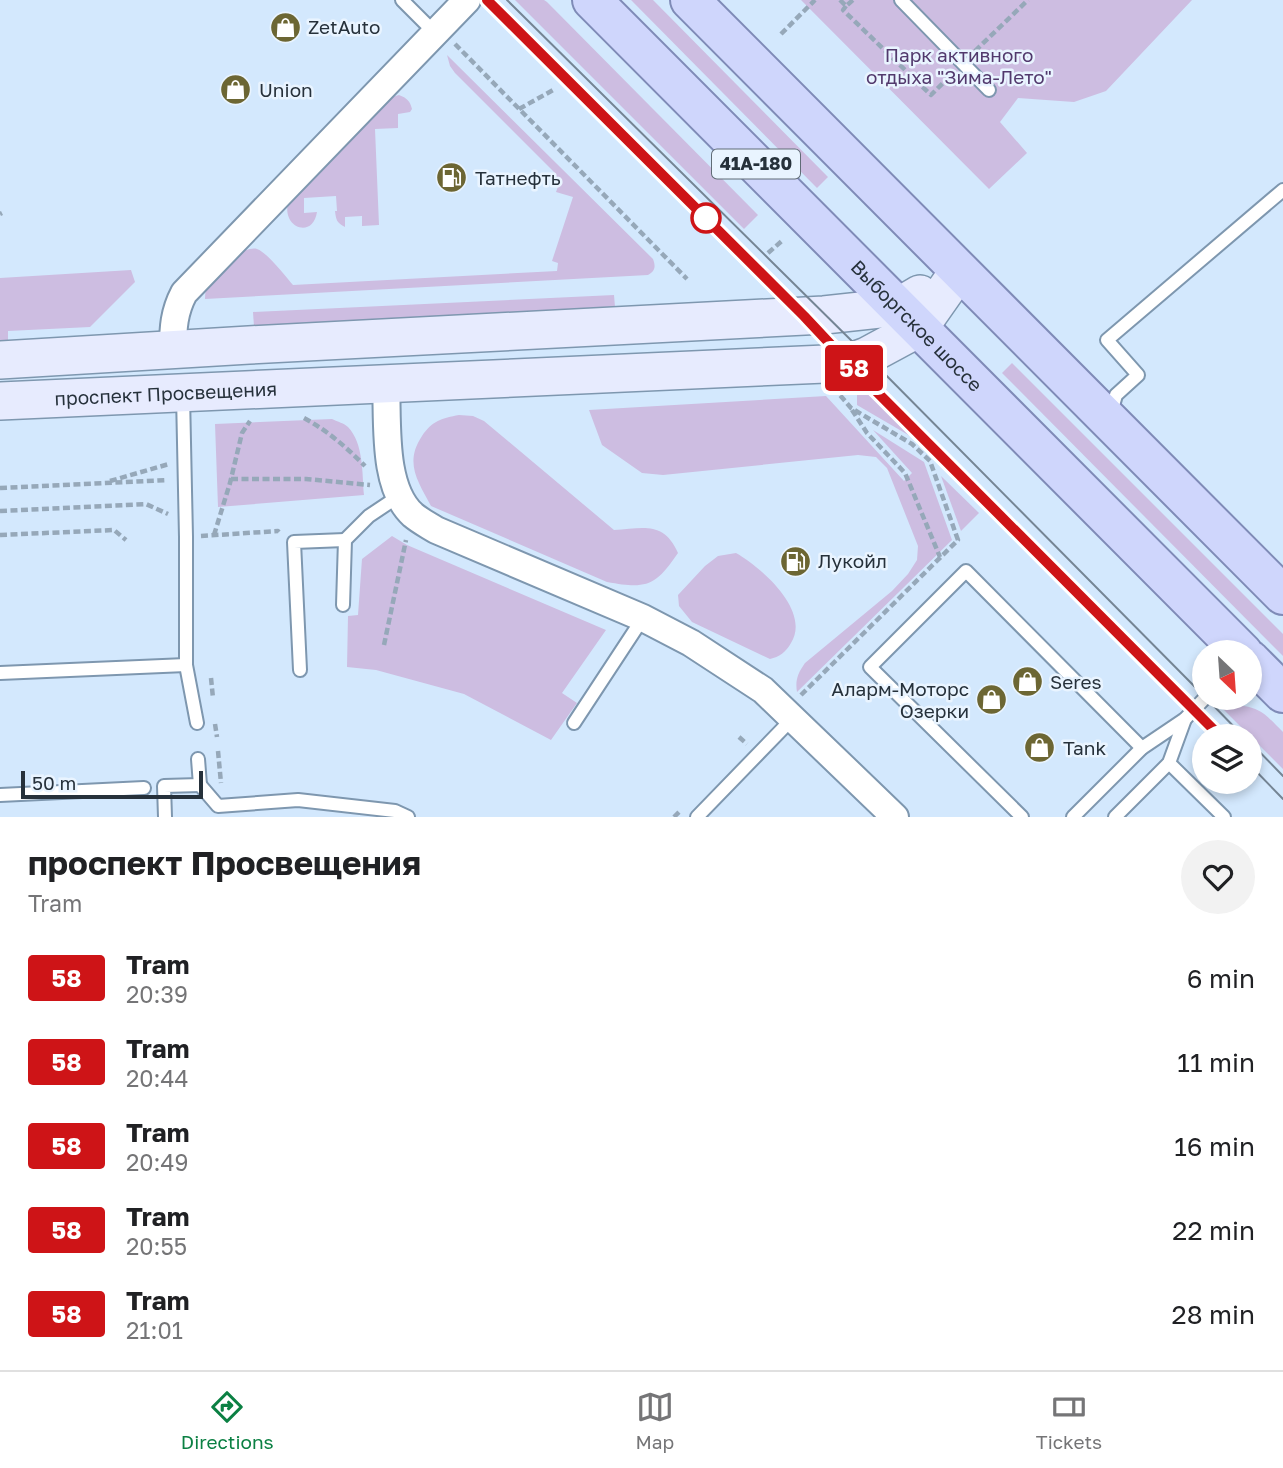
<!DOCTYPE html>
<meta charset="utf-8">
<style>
body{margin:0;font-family:"Golos Text",sans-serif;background:#f2f2f2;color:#202124;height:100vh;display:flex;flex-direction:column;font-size:26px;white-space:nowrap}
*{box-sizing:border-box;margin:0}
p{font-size:23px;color:#757577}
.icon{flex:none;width:38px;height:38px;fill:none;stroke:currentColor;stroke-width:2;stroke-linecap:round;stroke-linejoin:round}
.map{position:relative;height:817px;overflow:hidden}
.drawer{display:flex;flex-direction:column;background:#fff;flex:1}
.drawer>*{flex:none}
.badge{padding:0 14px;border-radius:5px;font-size:24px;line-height:46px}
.needle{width:46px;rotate:155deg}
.tools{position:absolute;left:1192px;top:640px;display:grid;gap:14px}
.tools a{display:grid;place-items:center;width:70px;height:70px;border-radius:50%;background:#fff;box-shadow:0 4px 10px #0003;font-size:35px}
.scale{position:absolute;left:21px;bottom:18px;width:182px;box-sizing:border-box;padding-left:7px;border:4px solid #26313b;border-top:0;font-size:19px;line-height:24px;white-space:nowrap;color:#26313b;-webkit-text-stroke:5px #e9f4ff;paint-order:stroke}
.map>.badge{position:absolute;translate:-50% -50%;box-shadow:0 0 0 4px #fff}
.round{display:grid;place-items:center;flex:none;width:74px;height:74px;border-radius:37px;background:#f2f2f2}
.headline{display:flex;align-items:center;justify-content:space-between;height:119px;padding:0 28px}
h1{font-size:33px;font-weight:700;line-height:52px}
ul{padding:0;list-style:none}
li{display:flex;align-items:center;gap:21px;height:84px;padding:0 28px}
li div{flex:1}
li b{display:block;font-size:26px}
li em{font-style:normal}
li .badge{min-width:77px;font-weight:700;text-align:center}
.menu{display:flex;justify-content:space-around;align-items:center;height:98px;border-top:2px solid #e0e0e0;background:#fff;font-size:19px;color:#757577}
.menu a{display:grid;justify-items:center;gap:4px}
.menu .selected{color:#0b8043}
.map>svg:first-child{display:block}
.green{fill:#cdbde1}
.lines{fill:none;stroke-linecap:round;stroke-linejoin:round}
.service-casing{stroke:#7e97af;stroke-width:16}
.minor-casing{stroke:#7e97af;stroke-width:30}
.secondary-casing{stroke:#7e97af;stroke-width:40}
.primary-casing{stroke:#7f8bb7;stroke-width:42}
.path{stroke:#96a8b9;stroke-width:4.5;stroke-dasharray:7 3.5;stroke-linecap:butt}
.service{stroke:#fff;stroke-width:12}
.minor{stroke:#fff;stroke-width:26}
.secondary{stroke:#e7ebfe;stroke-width:37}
.primary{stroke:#cfd6fc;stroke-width:38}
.tram{stroke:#758594;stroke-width:2}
.line-casing{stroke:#fff;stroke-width:16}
.line{stroke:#ce1417;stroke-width:10}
.stop-dot{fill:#fff;stroke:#ce1417;stroke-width:3.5}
.labels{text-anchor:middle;stroke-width:5;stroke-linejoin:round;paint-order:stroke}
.shield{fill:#e9f4ff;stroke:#606c76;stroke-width:2}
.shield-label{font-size:18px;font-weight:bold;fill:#26313b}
.poi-label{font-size:19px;fill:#26313b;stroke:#e9f4ff;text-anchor:start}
.park-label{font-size:19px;fill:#52396d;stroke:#e9f4ff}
.street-label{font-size:19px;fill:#26313b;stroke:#e9f4ff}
</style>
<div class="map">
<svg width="1283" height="817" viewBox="0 0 1283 817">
<rect width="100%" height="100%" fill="#d3e8fd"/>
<g class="green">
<path d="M 515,0 L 544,0 L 547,2 L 758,215 L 744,229 Z"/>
<path d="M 631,0 L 653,0 L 828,177 L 817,188 Z"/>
<path d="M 801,0 L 1192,0 L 1106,91 L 1074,102 L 1018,98 L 1000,122 L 1027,153 L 989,189 Z"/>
<path d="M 447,55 L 653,259 C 656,267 655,271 648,275 L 205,299 C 205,293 206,287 208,283 C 215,271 243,245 257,249 C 268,253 285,276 293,285 L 557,271 L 558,263 L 552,261 L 573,197 L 556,192 L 559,184 L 555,173 L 455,73 L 450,66 Z"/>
<path d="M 399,95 C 407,98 410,101 412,109 L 410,112 L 398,114 L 398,128 L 375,129 L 379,225 L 362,226 L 362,216 L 345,217 L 345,227 C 337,223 336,220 335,211 L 337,211 L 336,196 L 304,198 L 304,213 L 317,212 C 313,239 282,228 288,203 L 392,97 Z"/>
<path d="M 131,270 L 135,282 L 90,327 L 8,331 L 8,340 L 0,340 L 0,278 Z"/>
<path d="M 614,295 L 615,307 L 254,327 L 253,312 Z"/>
<path d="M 1012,363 L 1283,634 L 1283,656 L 1002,373 Z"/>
<path d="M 866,391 L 912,434 L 910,436 L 857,405 L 857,392 Z"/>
<path d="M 826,396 L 904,481 L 912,473 L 873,430 L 924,462 L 952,540 L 797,692 C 795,680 798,673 805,663 L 892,591 L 908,574 L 917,560 L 918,546 L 887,468 L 876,457 L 858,455 L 663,475 L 642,473 L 602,445 L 589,410 Z"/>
<path d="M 459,415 L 473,416 L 484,421 L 614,530 C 644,528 664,521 678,553 C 655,587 646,589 607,582 L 431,506 C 418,481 404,463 422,436 C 432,421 442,418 459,415 Z"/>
<path d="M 332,419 C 338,422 344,423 348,427 C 364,444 362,474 364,495 L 218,507 L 215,424 Z"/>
<path d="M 941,476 L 979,513 L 961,531 Z"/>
<path d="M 392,536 L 407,545 L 606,630 L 562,693 L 577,703 L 551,740 L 464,694 L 376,670 L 347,667 L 348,616 L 358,615 L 362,559 Z"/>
<path d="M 736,553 C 762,568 811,611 791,643 C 786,652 779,657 770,659 L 692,622 L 679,606 L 678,595 L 705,566 L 718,556 Z"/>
<path d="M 1236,705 C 1261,707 1266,715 1283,732 L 1283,769 L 1222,708 Z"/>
</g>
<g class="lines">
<defs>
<g id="service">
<path d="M 402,0 L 436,34"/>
<path d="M 901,0 L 989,90"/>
<path d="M 183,395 L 186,537 L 186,665 L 197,723"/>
<path d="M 1111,413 L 1116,395 L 1138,375 L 1107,340 L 1283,190"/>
<path d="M 343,605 L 345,540 L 369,516 L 399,496"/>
<path d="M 300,670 L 294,542 L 345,540"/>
<path d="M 0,673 L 186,665"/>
<path d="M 574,723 L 643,618"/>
<path d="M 1169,763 L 1224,817"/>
<path d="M 200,785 L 218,806 L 298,800 L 395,811 L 408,817"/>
<path d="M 0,795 L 144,788"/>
<path d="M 165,817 L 164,786 L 200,785 L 198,759"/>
<path d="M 697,817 L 793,718"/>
<path d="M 1022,817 L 870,667 L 966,571 L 1142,748"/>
<path d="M 1073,817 L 1142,748 L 1185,719 L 1205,698"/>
<path d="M 1115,817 L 1169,763 L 1185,719"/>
</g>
<g id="minor">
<path d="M 173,349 C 173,328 174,312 184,293 L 467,0"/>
<path d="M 386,384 C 388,422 382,487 413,515 C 420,521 428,525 436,530 L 643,618 L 691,643 L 763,690 L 895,817"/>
</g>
<g id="secondary">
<path d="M 0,360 L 249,345 L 824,315 L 898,307 L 920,294"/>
<path id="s1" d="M 0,401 L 848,363 L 867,356 L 919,328 L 959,271"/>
</g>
<g id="primary">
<path id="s2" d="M 592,0 L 1243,653"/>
<path d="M 690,0 L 1283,595"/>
<path d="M 1250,660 L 1283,693"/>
</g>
</defs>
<use href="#service" class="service-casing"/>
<use href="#minor" class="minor-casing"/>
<use href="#secondary" class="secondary-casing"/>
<use href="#primary" class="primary-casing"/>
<g class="path">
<path d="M 840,0 L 846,6 L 853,0"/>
<path d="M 846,6 L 843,10 L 931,95 L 951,75"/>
<path d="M 781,34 L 815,0"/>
<path d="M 455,44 L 687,279"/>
<path d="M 975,51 L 1028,0"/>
<path d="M 519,109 L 555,89"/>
<path d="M 0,214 L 2,213"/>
<path d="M 768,253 L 783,240"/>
<path d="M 852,410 L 867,433 L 905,473 L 940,557"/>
<path d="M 304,418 C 328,431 346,447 365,466"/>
<path d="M 231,479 L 306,479 L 370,485"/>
<path d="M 110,481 L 169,464"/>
<path d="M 0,488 L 167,480"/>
<path d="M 0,511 L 146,504 L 168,514"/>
<path d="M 0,535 L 114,530 L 126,540"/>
<path d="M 214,535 L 230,483 L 242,433 L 250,421"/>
<path d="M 201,536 L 278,531 L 279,532"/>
<path d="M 384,645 L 406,540"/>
<path d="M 211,678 L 213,698"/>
<path d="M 801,695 L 958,540 L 930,461 L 912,444 L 851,408 L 839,394"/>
<path d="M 215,724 L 217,737"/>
<path d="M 739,737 L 747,744"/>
<path d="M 218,751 L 221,783"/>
<path d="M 674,817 L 681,810"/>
</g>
<use href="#service" class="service"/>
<use href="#minor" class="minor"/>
<use href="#secondary" class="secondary"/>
<use href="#primary" class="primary"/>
<g class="tram">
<path d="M 487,0 L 805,316 L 848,363 L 1221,737"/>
<path d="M 507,0 L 867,356 L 1204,696"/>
<path d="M 1206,698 L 1244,737"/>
<path d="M 1250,742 L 1283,776"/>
<path d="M 1250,765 L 1283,799"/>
</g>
</g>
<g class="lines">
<defs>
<path id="line" d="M 487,0 L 804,316 L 848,363 L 1221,737"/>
</defs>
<use href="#line" class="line-casing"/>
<use href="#line" class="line"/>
</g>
<defs>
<symbol id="shop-disc" viewBox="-11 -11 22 22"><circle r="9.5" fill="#6c6633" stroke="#e9f4ff"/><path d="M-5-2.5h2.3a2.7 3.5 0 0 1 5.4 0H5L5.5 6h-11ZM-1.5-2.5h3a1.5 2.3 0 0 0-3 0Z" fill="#fff"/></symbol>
<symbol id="fuel-disc" viewBox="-11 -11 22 22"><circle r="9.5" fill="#6c6633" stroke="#e9f4ff"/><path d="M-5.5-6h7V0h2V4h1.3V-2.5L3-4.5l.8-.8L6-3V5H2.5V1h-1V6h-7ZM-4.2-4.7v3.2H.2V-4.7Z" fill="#fff"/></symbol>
</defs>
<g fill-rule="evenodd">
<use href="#shop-disc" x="268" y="10" width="35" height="35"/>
<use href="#shop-disc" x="218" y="72" width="35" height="35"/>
<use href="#fuel-disc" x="434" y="160" width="35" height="35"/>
<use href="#fuel-disc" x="778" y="544" width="35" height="35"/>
<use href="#shop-disc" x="1010" y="664" width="35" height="35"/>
<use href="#shop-disc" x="974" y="682" width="35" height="35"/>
<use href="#shop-disc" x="1022" y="730" width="35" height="35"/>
</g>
<circle class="stop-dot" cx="706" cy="218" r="14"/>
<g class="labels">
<rect class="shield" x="712" y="149.5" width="88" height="29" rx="5"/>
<g class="shield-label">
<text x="756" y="170">41А-180</text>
</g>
<g class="poi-label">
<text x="308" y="34">ZetAuto</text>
<text x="259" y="97">Union</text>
<text x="475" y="185">Татнефть</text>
<text x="818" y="568">Лукойл</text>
<text x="1050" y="689">Seres</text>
<text x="969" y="696" text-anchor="end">Аларм-Моторс<tspan x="969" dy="22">Озерки</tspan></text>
<text x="1063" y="755">Tank</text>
</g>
<g class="park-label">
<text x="959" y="62">Парк активного<tspan x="959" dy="22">отдыха "Зима-Лето"</tspan></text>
</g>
<g class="street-label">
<text dy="7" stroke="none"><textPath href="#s2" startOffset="460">Выборгское шоссе</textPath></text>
<text dy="7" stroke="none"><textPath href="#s1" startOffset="166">проспект Просвещения</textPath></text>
</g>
</g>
</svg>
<div class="tools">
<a><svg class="needle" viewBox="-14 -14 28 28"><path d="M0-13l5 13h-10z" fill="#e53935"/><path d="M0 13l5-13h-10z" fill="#757577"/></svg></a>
<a><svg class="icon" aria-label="layers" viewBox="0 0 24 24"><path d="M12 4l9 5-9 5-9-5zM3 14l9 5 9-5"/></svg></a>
</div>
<div class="scale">50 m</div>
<b class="badge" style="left:854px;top:368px;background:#ce1417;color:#fff">58</b>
</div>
<section class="drawer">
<div class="headline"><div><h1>проспект Просвещения</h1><p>Tram</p></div><a class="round"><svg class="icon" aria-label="heart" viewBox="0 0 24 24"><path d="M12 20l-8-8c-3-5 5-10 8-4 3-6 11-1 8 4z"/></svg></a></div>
<ul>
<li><span class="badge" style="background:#ce1417;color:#fff">58</span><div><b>Tram</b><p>20:39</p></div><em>6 min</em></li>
<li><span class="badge" style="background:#ce1417;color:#fff">58</span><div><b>Tram</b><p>20:44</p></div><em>11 min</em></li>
<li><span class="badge" style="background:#ce1417;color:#fff">58</span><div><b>Tram</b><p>20:49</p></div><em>16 min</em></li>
<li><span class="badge" style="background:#ce1417;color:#fff">58</span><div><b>Tram</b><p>20:55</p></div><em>22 min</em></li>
<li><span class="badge" style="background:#ce1417;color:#fff">58</span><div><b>Tram</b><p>21:01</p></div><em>28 min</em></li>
</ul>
</section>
<nav class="menu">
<a class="selected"><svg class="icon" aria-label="directions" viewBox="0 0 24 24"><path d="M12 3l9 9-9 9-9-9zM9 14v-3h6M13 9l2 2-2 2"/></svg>Directions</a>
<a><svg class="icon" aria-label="map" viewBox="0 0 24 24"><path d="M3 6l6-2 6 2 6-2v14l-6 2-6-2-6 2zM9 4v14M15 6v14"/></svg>Map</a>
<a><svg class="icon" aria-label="tickets" viewBox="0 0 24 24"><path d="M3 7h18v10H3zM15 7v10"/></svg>Tickets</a>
</nav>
